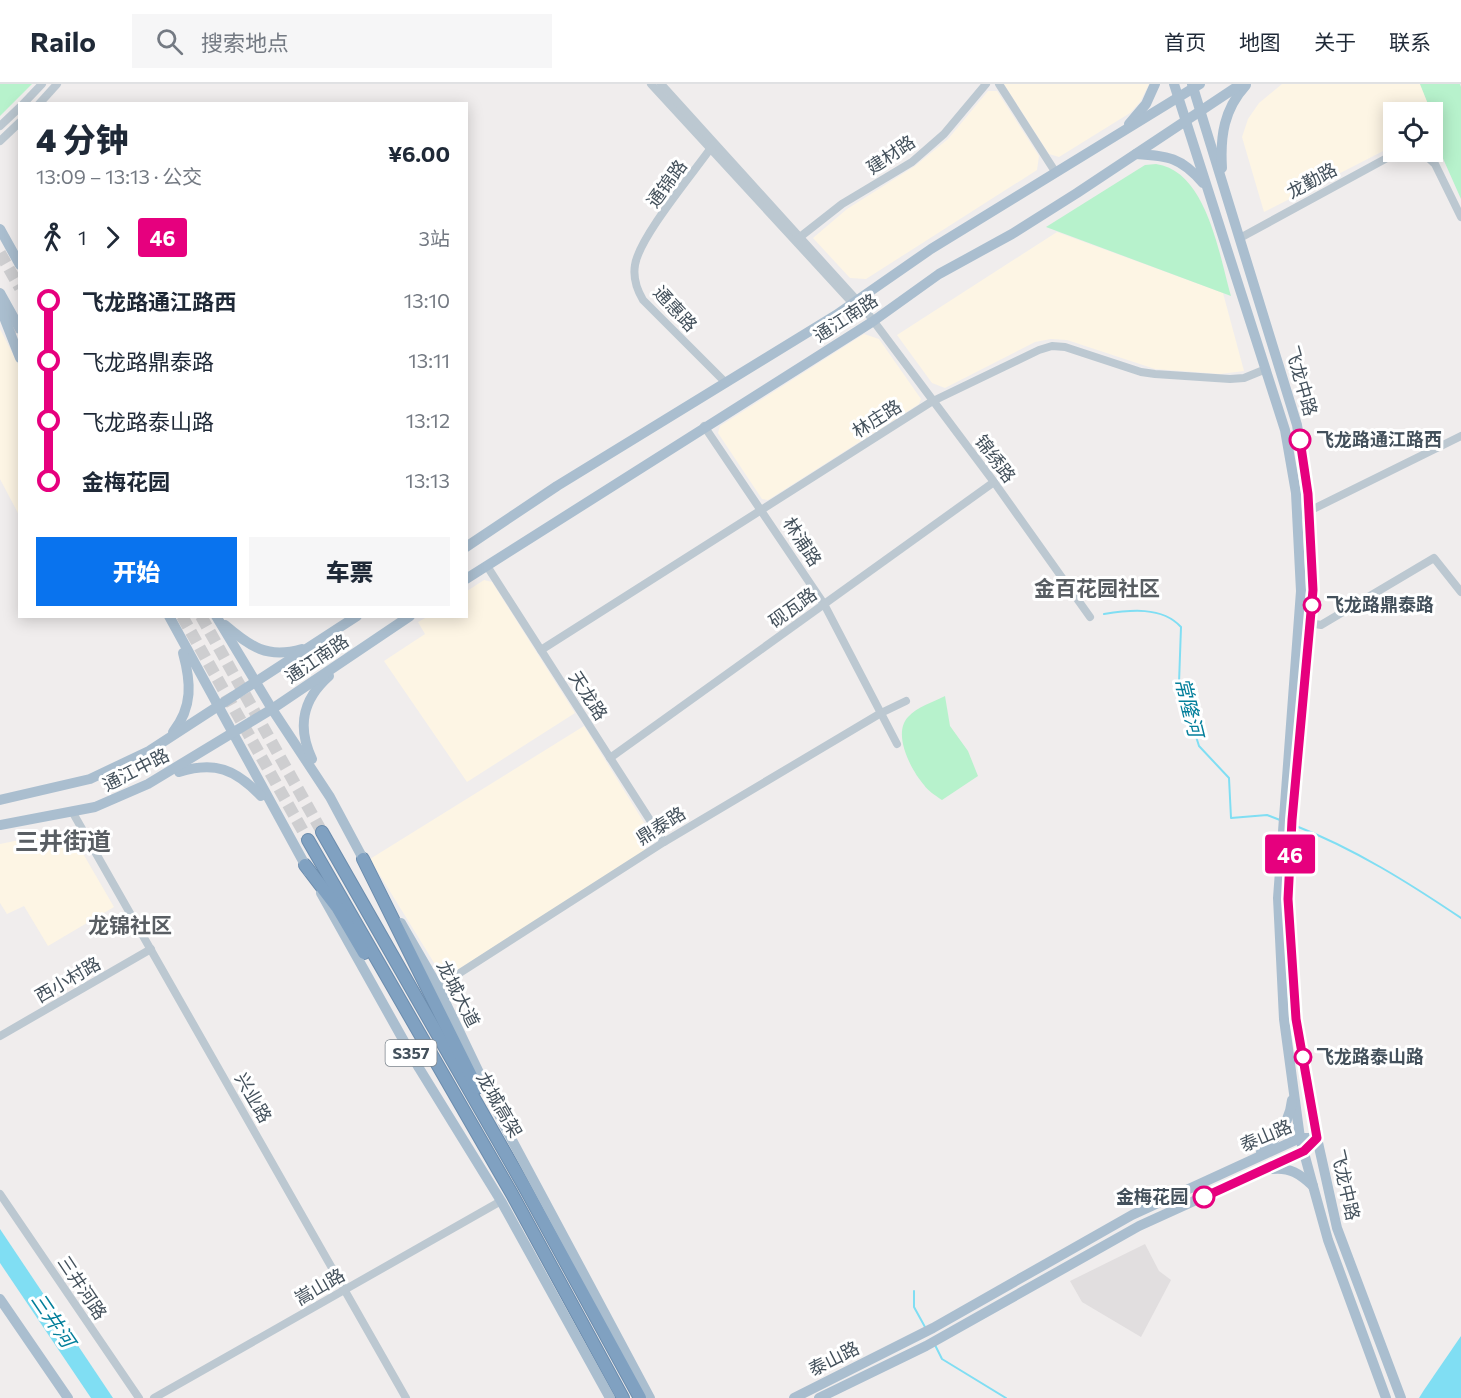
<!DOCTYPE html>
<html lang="zh">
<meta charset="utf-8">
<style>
body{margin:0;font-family:Commissioner,"Noto Sans SC",sans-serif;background:#f6f6f7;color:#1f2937;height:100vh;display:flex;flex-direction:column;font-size:22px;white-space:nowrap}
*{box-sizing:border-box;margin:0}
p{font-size:20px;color:#747a83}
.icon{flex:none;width:33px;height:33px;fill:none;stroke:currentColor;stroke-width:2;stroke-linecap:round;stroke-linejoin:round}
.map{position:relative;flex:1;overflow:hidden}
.panel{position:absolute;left:18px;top:18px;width:450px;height:516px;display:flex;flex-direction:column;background:#fff;border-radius:0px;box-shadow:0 3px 15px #0003}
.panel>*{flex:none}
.badge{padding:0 12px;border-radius:4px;font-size:21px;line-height:39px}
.tools{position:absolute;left:1383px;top:18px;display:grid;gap:12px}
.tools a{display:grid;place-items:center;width:60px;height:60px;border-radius:0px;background:#fff;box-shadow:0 3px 15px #0003;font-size:30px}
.map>.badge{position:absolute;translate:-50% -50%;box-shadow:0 0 0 3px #fff}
.legs{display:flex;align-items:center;gap:9px;height:66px;padding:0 18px;font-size:20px}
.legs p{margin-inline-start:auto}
.summary{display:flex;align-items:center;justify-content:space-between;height:102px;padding:0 18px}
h1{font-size:33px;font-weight:800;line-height:45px}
.button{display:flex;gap:12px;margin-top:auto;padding:12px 18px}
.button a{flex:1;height:69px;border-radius:0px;background:#0973ee;color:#fff;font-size:24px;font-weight:800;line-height:69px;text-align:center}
.button a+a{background:#f6f6f7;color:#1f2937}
ul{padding:0 18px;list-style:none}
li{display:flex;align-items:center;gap:21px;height:60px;font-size:22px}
li i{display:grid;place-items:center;width:9px;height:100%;margin:0 8px;background:currentColor}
li i::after{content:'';width:15px;height:15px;margin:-8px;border:4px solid;border-radius:50%;background:#fff}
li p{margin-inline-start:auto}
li:first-child i{background:linear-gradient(#0000 50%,currentColor 0)}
li:last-child i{background:linear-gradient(currentColor 50%,#0000 0)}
header{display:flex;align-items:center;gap:36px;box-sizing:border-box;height:84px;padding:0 30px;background:#fff;border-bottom:2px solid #e0e1e3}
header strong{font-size:28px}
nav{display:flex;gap:33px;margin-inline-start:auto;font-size:21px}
.search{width:420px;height:54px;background:#f6f6f7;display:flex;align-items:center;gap:15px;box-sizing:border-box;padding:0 21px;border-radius:0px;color:#747a83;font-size:22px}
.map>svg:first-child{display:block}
.commercial{fill:#fdf5e4}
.education{fill:#e1dedf}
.green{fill:#b7f2cc}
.water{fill:#80def3}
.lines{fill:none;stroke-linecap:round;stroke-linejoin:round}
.stream{stroke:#80def3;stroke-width:2}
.highway-tunnel{stroke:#ceced0;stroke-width:12;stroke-dasharray:12 6;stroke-linecap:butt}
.highway-casing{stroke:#6b8cad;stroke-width:14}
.minor{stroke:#bcc8d1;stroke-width:8}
.major{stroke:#aabecf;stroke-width:10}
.highway{stroke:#80a1c1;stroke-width:12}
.line-1-casing{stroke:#fff;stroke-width:14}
.line-1{stroke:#e6007e;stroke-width:9}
.stop-1-dot{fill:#fff;stroke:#e6007e;stroke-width:3}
.labels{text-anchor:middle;stroke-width:6;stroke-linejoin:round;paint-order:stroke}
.shield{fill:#fff;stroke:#7c858d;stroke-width:1.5}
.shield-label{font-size:16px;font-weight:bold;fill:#44515c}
.street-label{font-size:18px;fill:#44515c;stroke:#fff}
.stop-label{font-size:18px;font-weight:bold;fill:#44515c;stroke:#fff;text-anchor:start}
.water-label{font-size:20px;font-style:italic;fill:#037f9b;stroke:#fff}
.quarter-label{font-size:21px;font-weight:bold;fill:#595e63;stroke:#fff}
.district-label{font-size:24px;font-weight:bold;fill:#595e63;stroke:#fff}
</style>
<header>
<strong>Railo</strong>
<div class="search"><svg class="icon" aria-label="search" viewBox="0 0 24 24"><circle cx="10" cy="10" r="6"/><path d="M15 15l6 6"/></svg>搜索地点</div>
<nav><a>首页</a><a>地图</a><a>关于</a><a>联系</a></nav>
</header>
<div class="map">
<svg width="1461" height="1314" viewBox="0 0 1461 1314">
<rect width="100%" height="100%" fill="#f0eded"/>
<g class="commercial">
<path d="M 1004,0 L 1149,0 L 1140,18 L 1130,29 L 1059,73 L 1049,70 Z"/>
<path d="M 1282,0 L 1420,0 L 1432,28 L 1394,28 L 1393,62 L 1264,128 L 1242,53 L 1248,35 L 1259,19 Z"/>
<path d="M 988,7 L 997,7 L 1039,72 L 1037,86 L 866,195 L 850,194 L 813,154 L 847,125 L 915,82 L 948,55 Z"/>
<path d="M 1057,148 L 1223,209 L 1244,287 L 1220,290 L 1155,285 L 1067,256 L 1051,255 L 1035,258 L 945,304 L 932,299 L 897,251 Z"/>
<path d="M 0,245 L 19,282 L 19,431 L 0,395 Z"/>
<path d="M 864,250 L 879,255 L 921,315 L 919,320 L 768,416 L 762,415 L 718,349 L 720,342 Z"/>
<path d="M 484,496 L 492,498 L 575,629 L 467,698 L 384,577 L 425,550 L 418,538 L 427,533 L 466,532 L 467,507 Z"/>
<path d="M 584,642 L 648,745 L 649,756 L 644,768 L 446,893 L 441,890 L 370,775 Z"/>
<path d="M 59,748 L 74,754 L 114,823 L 48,862 L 24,822 L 7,830 L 0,819 L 0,760 Z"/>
</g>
<path class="education" d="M 1145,1160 L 1159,1187 L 1171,1196 L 1141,1253 L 1082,1218 L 1070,1197 Z"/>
<g class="green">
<path d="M 0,0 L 32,0 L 0,32 Z"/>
<path d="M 1420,0 L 1460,0 L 1461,3 L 1461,115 L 1433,52 L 1433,42 L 1436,40 Z"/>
<path d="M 1156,80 C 1207,87 1219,171 1231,212 L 1046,143 L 1145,81 Z"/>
<path d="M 945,612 L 950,642 L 968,667 L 978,692 L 942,716 C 936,712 928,707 924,701 C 911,686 892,650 908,633 C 917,623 933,618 945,612 Z"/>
</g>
<g class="water">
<path d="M 0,1145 L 109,1308 L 113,1314 L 91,1314 L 0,1179 Z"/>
<path d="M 1461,1252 L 1461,1314 L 1419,1314 L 1424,1306 Z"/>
</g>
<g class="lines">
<g class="stream">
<path d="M 1104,530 C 1129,526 1162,522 1181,543 L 1179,599 L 1199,662 L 1229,694 L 1231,734 L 1267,731 L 1280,736"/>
<path d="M 1296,742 C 1355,765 1409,799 1461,834"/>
<path d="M 914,1207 L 914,1223 L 925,1243"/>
<path d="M 935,1261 L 942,1275 L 1006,1314"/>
</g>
<g class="highway-tunnel">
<path d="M 0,169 L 20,204"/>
<path d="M 10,239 L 20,256"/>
<path d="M 182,532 L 308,756"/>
<path d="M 201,532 L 322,748"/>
</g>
<defs>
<g id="highway">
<path d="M 322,748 L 524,1102 L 640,1314"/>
<path d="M 308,756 L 512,1110 L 623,1314"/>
<path d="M 363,775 L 477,1004"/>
<path d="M 305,781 L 337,823 L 364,869"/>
</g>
</defs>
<use href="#highway" class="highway-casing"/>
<g class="minor">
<path d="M 651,0 L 856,223"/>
<path d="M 661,0 L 863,223 L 994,398 L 1090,533"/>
<path d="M 999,0 L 1056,89"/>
<path d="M 23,20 L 42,0"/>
<path d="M 39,20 L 57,0"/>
<path d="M 0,42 L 20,23"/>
<path d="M 0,57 L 20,38"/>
<path d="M 713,61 C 695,87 639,153 635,181 C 633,193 637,206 643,216 L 726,299"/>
<path d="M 1422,68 L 1435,80 L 1461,133"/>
<path d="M 800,153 L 842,120 L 912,78 L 944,50 L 986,0"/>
<path d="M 1240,154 L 1398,68"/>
<path d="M 704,342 L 824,520 L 897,660"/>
<path d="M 1297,433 L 1461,352"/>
<path d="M 487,482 L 664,758"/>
<path d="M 1310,539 L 1321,541 L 1434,474 L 1461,508"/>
<path d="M 541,566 L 931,318 L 1039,266 L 1052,262 L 1065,263 L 1141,288 L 1155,290 L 1230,295 L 1244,294 L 1266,285"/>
<path d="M 610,674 L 994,398"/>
<path d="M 73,729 L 406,1314"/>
<path d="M 438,903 L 664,758 L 881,629 L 906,617"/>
<path d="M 0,952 L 151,865"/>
<path d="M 0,1110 L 139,1314"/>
<path d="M 154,1314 L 501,1117"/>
</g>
<g class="major">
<path d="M 1174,0 L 1285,346 L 1296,409 L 1301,507 L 1278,814 L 1284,935 L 1300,1054 L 1313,1102 L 1328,1156 L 1386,1314"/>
<path d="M 1192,0 L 1297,341 L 1308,410 L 1313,506 L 1291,745 L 1288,815 L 1296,935 L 1317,1054 L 1337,1144 L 1401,1314"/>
<path d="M 1129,40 L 1146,20 L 1155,0"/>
<path d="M 1136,70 C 1168,72 1181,73 1203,99"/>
<path d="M 1222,84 C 1220,52 1224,25 1246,1"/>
<path d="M 0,145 L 20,181"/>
<path d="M 0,209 L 20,245"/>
<path d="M 0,223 L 20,274"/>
<path d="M 466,463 L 557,402 L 836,231 L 931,165 L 1200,0"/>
<path d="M 466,495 L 872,238 L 939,190 L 1012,150 L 1077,109 L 1241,0"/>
<path d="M 169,532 L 309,788"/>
<path d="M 216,532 L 272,625 L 330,713 L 367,782"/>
<path d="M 225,541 C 251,563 267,575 302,565"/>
<path d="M 173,648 C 193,623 191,598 183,569"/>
<path d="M 312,675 C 297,643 302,616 329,592"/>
<path d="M 179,688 C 215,677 235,685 261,712"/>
<path d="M 0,716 L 90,695 L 149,667 L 357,532"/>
<path d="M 0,741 L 95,723 L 148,700 L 272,625 L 410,532"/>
<path d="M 321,809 L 419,984 L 501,1117 L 610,1314"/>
<path d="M 401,839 L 438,903 L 505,1043 L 650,1314"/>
<path d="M 1261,1068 C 1277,1055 1290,1037 1292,1016"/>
<path d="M 1272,1085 C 1290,1083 1300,1090 1313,1102"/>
<path d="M 0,1215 L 68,1314"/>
<path d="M 794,1314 L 933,1244 L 1132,1131 L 1300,1054 L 1317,1054"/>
<path d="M 819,1314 L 926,1262 L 1139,1142 L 1304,1067 L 1308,1062"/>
</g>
<use href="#highway" class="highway"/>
</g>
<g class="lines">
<defs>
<path id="line-1" d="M 1204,1113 L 1304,1067 L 1317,1054 L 1296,935 L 1288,815 L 1292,736 L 1313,506 L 1308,410 L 1300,356"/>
</defs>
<use href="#line-1" class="line-1-casing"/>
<use href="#line-1" class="line-1"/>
</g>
<g class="stop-1-dot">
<circle cx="1300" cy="356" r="10"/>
<circle cx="1312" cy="521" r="8"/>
<circle cx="1303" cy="973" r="8"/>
<circle cx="1204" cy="1113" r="10"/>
</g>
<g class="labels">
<rect class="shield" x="385.5" y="956" width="51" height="26" rx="4.5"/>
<g class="shield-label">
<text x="411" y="975">S357</text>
</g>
<g class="street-label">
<text transform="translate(891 71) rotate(-34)" y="6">建材路</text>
<text transform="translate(1312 97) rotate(-29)" y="6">龙勤路</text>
<text transform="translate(667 100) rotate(-54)" y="6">通锦路</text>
<text transform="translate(675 225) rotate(47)" y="6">通惠路</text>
<text transform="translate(846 234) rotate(-33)" y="6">通江南路</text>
<text transform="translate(1301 297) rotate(74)" y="6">飞龙中路</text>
<text transform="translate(877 335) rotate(-32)" y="6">林庄路</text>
<text transform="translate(995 375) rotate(53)" y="6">锦绣路</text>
<text transform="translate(802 458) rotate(57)" y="6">林浦路</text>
<text transform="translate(793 524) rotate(-36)" y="6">砚瓦路</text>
<text transform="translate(317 575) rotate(-34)" y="6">通江南路</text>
<text transform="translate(588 612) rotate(57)" y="6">天龙路</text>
<text transform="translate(136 686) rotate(-27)" y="6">通江中路</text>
<text transform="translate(661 742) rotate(-32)" y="6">鼎泰路</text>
<text transform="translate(68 896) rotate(-30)" y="6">西小村路</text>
<text transform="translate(458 910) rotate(63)" y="6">龙城大道</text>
<text transform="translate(253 1014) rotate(60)" y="6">兴业路</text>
<text transform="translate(499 1021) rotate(60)" y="6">龙城高架</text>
<text transform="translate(1266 1052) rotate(-23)" y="6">泰山路</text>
<text transform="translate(1345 1101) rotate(77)" y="6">飞龙中路</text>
<text transform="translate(320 1203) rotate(-30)" y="6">嵩山路</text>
<text transform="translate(82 1204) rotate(56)" y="6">三井河路</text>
<text transform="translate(834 1275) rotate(-27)" y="6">泰山路</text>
</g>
<g class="stop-label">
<text x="1316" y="362">飞龙路通江路西</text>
<text x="1326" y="527">飞龙路鼎泰路</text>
<text x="1316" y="979">飞龙路泰山路</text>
<text x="1188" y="1119" text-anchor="end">金梅花园</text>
</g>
<g class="water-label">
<text transform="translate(1189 623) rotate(76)" y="7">常隆河</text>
<text transform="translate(53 1236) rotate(56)" y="7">三井河</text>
</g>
<g class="quarter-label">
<text x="1097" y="512">金百花园社区</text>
<text x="130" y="849">龙锦社区</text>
</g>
<g class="district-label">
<text x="63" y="766">三井街道</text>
</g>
</g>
</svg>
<div class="tools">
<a><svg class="icon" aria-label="locate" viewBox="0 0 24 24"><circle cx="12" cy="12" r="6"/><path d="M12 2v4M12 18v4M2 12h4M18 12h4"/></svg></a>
</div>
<b class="badge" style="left:1290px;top:770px;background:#e6007e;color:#fff">46</b>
<section class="panel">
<div class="summary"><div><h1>4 分钟</h1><p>13:09 – 13:13 · 公交</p></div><b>¥6.00</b></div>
<div class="legs"><svg class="icon" aria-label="walk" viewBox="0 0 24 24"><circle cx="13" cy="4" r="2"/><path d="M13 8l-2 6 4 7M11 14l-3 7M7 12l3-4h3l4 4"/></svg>1<svg class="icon" aria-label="forward" viewBox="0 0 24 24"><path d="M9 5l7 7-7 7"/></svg><b class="badge" style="background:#e6007e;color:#fff">46</b><p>3站</p></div>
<ul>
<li><i style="color:#e6007e"></i><b>飞龙路通江路西</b><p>13:10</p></li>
<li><i style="color:#e6007e"></i><span>飞龙路鼎泰路</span><p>13:11</p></li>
<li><i style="color:#e6007e"></i><span>飞龙路泰山路</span><p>13:12</p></li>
<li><i style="color:#e6007e"></i><b>金梅花园</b><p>13:13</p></li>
</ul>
<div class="button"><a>开始</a><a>车票</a></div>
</section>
</div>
